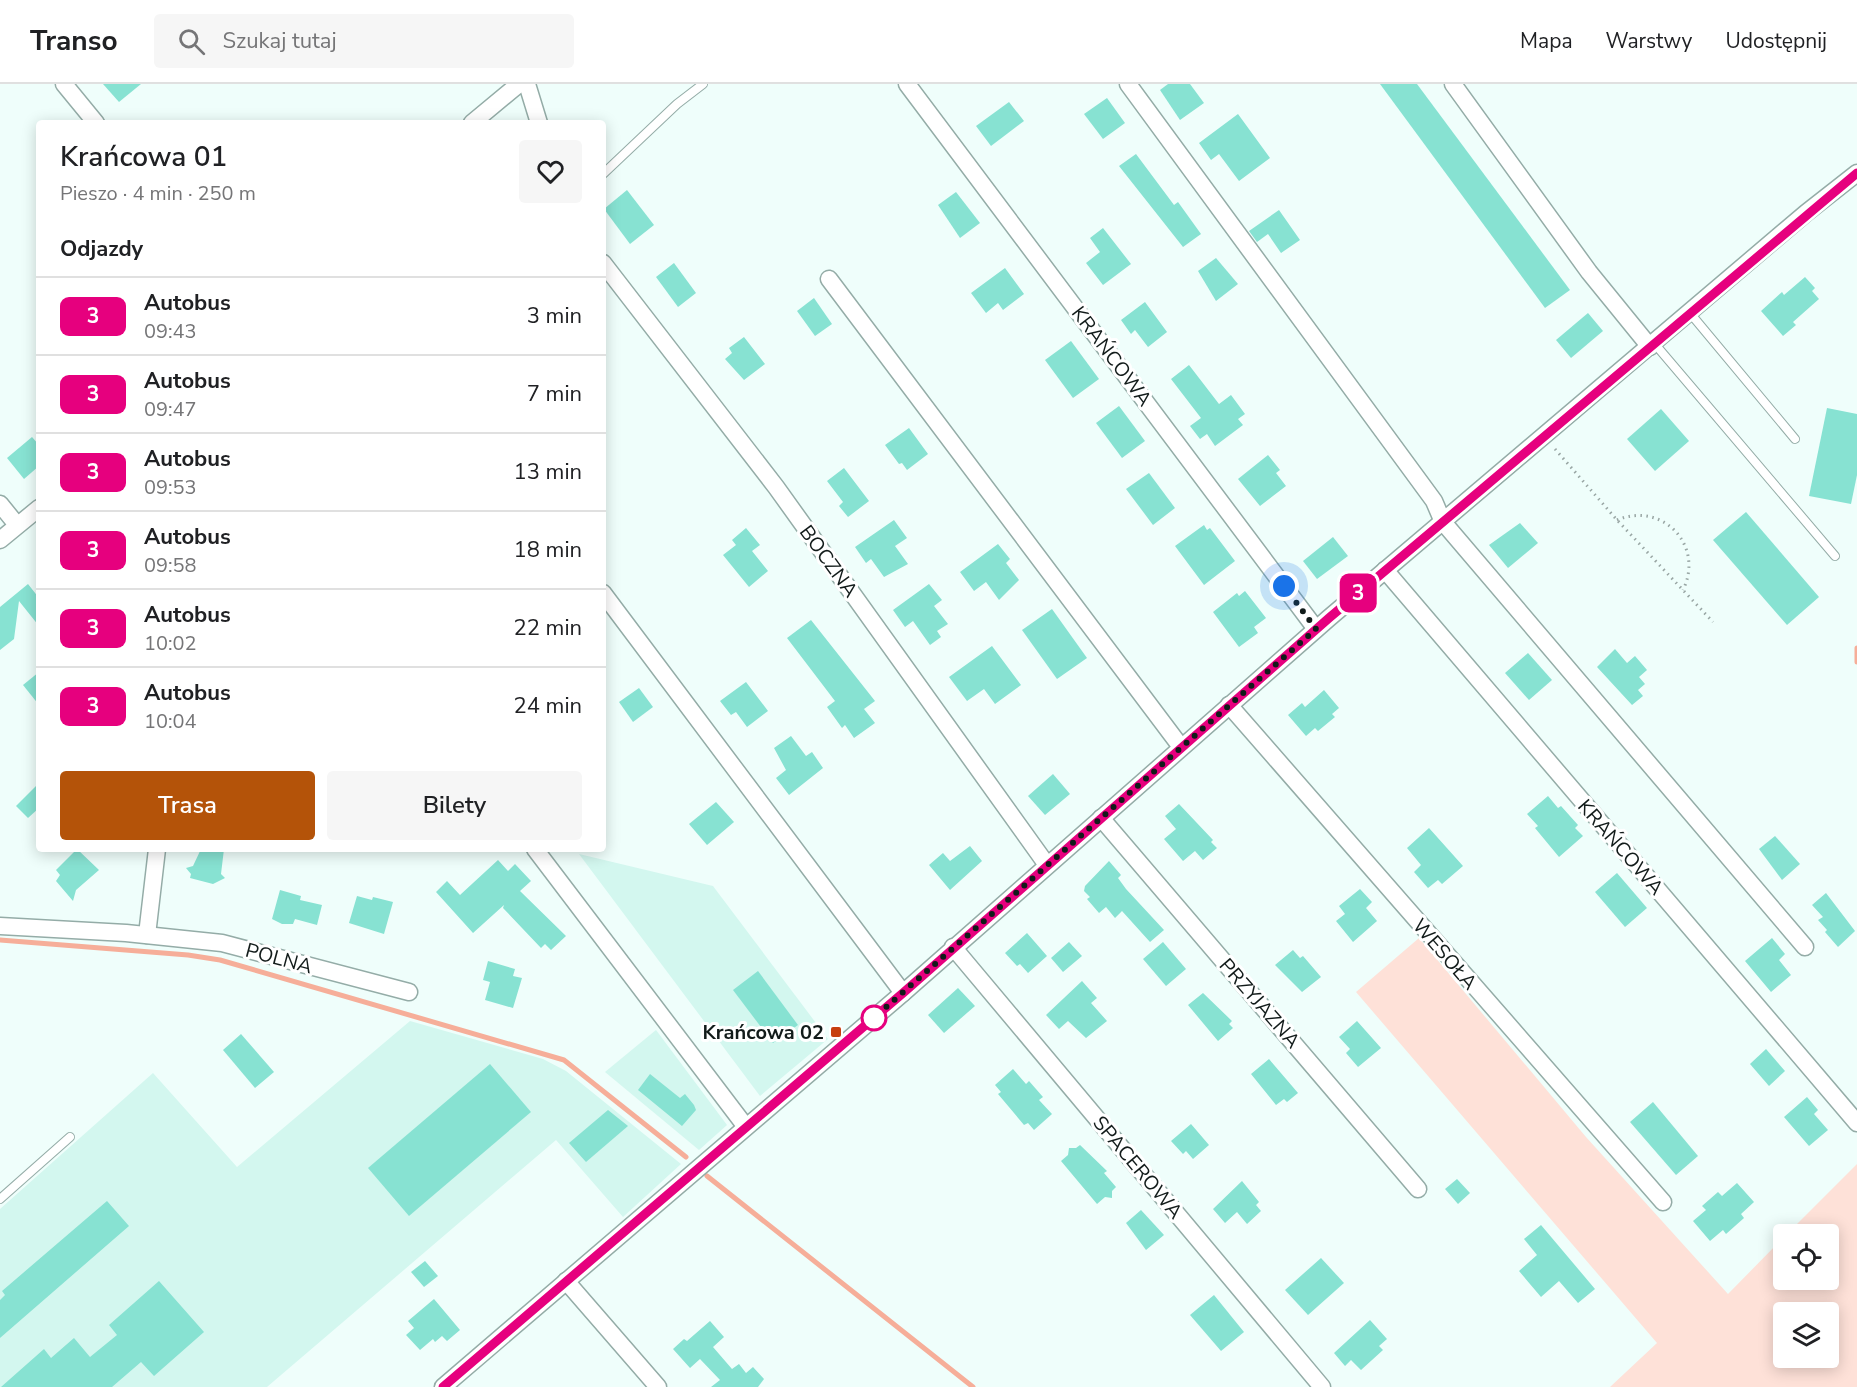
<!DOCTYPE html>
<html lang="pl">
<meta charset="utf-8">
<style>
body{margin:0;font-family:"Nunito Sans",sans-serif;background:#f6f6f6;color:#202124;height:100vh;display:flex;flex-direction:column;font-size:22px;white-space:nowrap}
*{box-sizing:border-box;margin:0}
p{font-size:20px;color:#757577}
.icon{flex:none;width:33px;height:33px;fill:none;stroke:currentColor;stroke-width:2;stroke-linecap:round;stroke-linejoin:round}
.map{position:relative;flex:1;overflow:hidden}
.drawer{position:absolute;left:36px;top:36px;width:570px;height:732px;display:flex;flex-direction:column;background:#fff;border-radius:6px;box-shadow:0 3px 15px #0003}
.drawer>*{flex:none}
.badge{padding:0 12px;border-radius:9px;font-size:21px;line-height:39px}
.buttons{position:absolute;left:1773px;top:1140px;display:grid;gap:12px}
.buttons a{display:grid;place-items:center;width:66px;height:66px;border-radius:6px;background:#fff;box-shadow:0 3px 15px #0003;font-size:30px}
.you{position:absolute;width:30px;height:30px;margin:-15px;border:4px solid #fff;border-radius:50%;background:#1a73e8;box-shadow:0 0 0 9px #1a73e833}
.map>.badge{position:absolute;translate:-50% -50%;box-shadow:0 0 0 3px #fff}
h2{padding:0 24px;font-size:22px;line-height:54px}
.round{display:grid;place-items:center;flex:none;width:63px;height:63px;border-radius:6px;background:#f6f6f6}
.headline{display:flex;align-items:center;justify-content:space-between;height:102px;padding:0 24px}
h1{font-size:28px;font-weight:600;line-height:45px}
.primary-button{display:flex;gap:12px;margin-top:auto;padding:12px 24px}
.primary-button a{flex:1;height:69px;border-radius:6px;background:#b45309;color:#fff;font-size:24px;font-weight:600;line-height:69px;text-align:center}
.primary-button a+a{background:#f6f6f6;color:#202124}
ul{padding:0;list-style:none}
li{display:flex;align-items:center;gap:18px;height:78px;padding:0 24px;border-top:2px solid #e0e0e0}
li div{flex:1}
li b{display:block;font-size:22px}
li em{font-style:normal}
li .badge{min-width:66px;font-weight:700;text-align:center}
header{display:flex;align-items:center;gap:36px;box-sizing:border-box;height:84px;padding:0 30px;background:#fff;border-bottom:2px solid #e0e0e0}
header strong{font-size:28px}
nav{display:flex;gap:33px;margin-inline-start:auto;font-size:21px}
.search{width:420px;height:54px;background:#f6f6f6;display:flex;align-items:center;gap:15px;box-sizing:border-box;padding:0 21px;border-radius:6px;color:#757577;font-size:22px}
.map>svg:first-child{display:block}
.built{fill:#d3f7ef}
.green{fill:#fee1d8;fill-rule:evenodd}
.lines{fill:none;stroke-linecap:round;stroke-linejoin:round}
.stream{stroke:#f6ae99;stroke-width:5}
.building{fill:#87e2d2}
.lane-casing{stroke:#94aca7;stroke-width:10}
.street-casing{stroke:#94aca7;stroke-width:19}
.path{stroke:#99a6a4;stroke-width:3;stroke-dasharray:1.5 4.5;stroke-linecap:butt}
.lane{stroke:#fff;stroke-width:8}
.street{stroke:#fff;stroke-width:16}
.line-casing{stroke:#fff;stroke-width:14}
.line{stroke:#e6007e;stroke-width:9}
.walk{stroke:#121b1a;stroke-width:6;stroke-dasharray:0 10.8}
.stop-dot{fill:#fff;stroke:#e6007e;stroke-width:3}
.poi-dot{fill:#c73f0f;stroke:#fff;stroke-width:2}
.labels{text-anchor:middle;stroke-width:6;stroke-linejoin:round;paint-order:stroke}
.street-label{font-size:20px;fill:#121b1a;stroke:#fff}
.poi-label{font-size:20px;font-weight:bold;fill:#121b1a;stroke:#fff;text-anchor:end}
</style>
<header>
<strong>Transo</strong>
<div class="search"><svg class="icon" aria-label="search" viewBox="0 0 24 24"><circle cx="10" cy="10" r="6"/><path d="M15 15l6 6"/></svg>Szukaj tutaj</div>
<nav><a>Mapa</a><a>Warstwy</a><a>Udostępnij</a></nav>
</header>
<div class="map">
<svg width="1857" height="1303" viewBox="0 0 1857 1303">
<rect width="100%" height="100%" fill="#effefb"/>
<g class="built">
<path d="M 579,770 L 713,802 L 828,955 L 760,1012 Z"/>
<path d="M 410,937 L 543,975 L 566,987 L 681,1080 L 623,1133 L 556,1056 L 267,1303 L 0,1303 L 0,1125 L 153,989 L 237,1083 Z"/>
<path d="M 656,946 L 727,1041 L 699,1066 L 605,988 Z"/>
</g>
<path class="green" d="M 1419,854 L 1586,1053 L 1728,1210 L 1783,1154 L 1784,1196 L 1828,1196 L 1828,1150 L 1787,1150 L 1857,1080 L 1857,1303 L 1610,1303 L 1657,1259 L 1356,908 ZM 1784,1228 L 1828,1228 L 1828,1274 L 1784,1274 Z"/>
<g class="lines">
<g class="stream">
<path d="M 1857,564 L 1857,578"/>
<path d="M 0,856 L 188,871 L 220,876 L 564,976 L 686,1073"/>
<path d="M 707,1092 L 973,1303"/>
</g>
</g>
<g class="building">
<path d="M 103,0 L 141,0 L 119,18 Z"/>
<path d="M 1168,0 L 1190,0 L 1204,19 L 1180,36 L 1160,6 Z"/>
<path d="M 1380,0 L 1417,0 L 1570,206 L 1545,224 Z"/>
<path d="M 1107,14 L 1125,39 L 1103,55 L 1084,30 Z"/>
<path d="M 1009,18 L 1024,37 L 991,62 L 976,42 Z"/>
<path d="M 1238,30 L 1270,74 L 1239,97 L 1219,70 L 1211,76 L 1199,59 Z"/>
<path d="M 1136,70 L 1174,121 L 1178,118 L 1201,150 L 1183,163 L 1119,82 Z"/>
<path d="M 627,106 L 654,141 L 630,160 L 604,125 Z"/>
<path d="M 956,108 L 980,139 L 960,154 L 938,121 Z"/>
<path d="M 1279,126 L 1300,156 L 1281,169 L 1268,150 L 1257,158 L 1249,147 Z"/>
<path d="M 1103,144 L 1131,180 L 1103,201 L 1086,179 L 1100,168 L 1090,154 Z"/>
<path d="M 1216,174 L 1238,200 L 1216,217 L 1198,187 Z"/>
<path d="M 674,179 L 696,209 L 678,223 L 656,193 Z"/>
<path d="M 1005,184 L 1024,210 L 1003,226 L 998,219 L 986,229 L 971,209 Z"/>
<path d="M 1805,193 L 1815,204 L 1812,207 L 1819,215 L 1793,238 L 1796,241 L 1783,252 L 1761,227 L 1782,208 L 1784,211 Z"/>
<path d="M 814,214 L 832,240 L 815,252 L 797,227 Z"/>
<path d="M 1145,218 L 1167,248 L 1148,263 L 1135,246 L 1131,250 L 1121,236 Z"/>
<path d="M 1588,229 L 1603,247 L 1571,274 L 1556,256 Z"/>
<path d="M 744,253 L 765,280 L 744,296 L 725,275 L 732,269 L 729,264 Z"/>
<path d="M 1071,257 L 1099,295 L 1073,314 L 1045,276 Z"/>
<path d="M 1189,281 L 1219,320 L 1231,311 L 1245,330 L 1238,335 L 1243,341 L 1215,362 L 1207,350 L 1200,355 L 1190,342 L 1201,334 L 1171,295 Z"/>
<path d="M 1119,322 L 1145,357 L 1122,374 L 1096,339 Z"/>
<path d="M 1827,324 L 1857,330 L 1857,391 L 1851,420 L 1809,412 Z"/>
<path d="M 1661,325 L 1689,357 L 1655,387 L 1627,355 Z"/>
<path d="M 909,344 L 928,370 L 907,386 L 902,379 L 899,380 L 885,361 Z"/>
<path d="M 32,353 L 39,361 L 39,382 L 24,395 L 7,374 Z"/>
<path d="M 1268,371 L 1280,386 L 1276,389 L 1286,402 L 1260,422 L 1238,395 Z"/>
<path d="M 844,384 L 869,417 L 848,433 L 839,422 L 843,418 L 827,397 Z"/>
<path d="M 1149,389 L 1175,424 L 1153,441 L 1126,405 Z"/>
<path d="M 1746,428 L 1819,513 L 1787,541 L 1713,456 Z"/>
<path d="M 894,436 L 907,454 L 895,462 L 908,480 L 884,493 L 871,475 L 866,479 L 855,463 Z"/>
<path d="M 1520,439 L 1538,459 L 1508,484 L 1489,461 Z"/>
<path d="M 1204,441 L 1207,446 L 1210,444 L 1235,477 L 1204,501 L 1175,462 Z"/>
<path d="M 746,444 L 760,461 L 752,467 L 768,487 L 749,503 L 723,471 L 736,461 L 732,456 Z"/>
<path d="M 1333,453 L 1348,472 L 1317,495 L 1303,477 Z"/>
<path d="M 998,460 L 1010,475 L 1006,479 L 1019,496 L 999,516 L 986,498 L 974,507 L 960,488 Z"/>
<path d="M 28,500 L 39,514 L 39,542 L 19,517 L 14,555 L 0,566 L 0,523 Z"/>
<path d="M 929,500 L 942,516 L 934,522 L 948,540 L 937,547 L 941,553 L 930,561 L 913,537 L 905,543 L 893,526 Z"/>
<path d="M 1245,507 L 1266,534 L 1254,543 L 1258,549 L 1239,563 L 1213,528 L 1237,509 L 1239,512 Z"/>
<path d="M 1052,525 L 1087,574 L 1057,595 L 1022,546 Z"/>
<path d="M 811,536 L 875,617 L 864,625 L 875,639 L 854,654 L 845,641 L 842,644 L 827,623 L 835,617 L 787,554 Z"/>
<path d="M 992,562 L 1021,601 L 995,620 L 984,605 L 967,617 L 949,593 Z"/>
<path d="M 1615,565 L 1627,579 L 1635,572 L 1647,586 L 1639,593 L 1645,600 L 1638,606 L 1643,612 L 1632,621 L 1597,583 Z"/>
<path d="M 1528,569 L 1552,596 L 1529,616 L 1505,589 Z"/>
<path d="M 39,588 L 39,621 L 23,601 Z"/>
<path d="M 746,598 L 768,627 L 747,643 L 736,628 L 731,631 L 720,617 Z"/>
<path d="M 639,604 L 653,623 L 633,638 L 619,618 Z"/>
<path d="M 1324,606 L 1339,624 L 1332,630 L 1335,633 L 1318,647 L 1315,644 L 1306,652 L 1288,631 L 1302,619 L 1305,623 Z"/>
<path d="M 791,652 L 806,672 L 812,668 L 823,684 L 789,711 L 776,694 L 786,686 L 774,664 Z"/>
<path d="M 1053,690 L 1070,710 L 1045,731 L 1028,712 Z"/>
<path d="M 39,699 L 39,724 L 28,734 L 16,722 Z"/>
<path d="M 1548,712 L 1558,724 L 1561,722 L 1578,741 L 1575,744 L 1583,752 L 1559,773 L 1535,744 L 1538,742 L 1527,730 Z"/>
<path d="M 716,718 L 734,738 L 707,761 L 689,740 Z"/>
<path d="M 1179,720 L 1213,756 L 1211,758 L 1217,764 L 1203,776 L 1195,767 L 1183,777 L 1164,755 L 1176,745 L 1165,732 Z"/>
<path d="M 1429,744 L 1463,782 L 1442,800 L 1438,796 L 1428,804 L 1414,788 L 1421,781 L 1407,764 Z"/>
<path d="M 1775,752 L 1800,780 L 1782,796 L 1759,765 Z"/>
<path d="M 970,762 L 982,777 L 950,806 L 929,781 L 943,769 L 950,777 Z"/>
<path d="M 77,765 L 99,786 L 76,806 L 73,817 L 56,797 L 60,791 L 56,786 Z"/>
<path d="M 201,765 L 224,765 L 221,790 L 225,794 L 213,800 L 190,794 L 191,790 L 186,784 L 193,782 Z"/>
<path d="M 498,776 L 508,787 L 515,780 L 531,797 L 520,807 L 566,852 L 551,866 L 545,860 L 541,864 L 503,824 L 504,821 L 473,849 L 436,808 L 447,797 L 460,811 Z"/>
<path d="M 1109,777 L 1121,791 L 1118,794 L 1126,805 L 1164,846 L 1150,858 L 1122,827 L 1115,834 L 1106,823 L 1099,829 L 1087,815 L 1090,813 L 1084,807 L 1085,802 Z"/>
<path d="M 1617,789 L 1647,824 L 1625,843 L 1595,808 Z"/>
<path d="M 1360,805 L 1372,818 L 1366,824 L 1377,837 L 1353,858 L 1336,837 L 1345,830 L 1339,822 Z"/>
<path d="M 280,806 L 301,812 L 300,816 L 322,821 L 317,841 L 295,835 L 293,840 L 282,840 L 272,835 Z"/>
<path d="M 1826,809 L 1855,847 L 1838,863 L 1825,848 L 1827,846 L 1818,836 L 1823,833 L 1812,821 Z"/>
<path d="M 357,812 L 372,816 L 373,813 L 393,818 L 384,850 L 349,839 Z"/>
<path d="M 1027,849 L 1047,872 L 1028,889 L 1020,880 L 1017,882 L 1005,869 Z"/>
<path d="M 1772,854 L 1785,870 L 1779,876 L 1791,891 L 1771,908 L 1745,877 Z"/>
<path d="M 1069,858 L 1082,872 L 1063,888 L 1051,874 Z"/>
<path d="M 1163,858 L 1186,885 L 1166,902 L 1143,875 Z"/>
<path d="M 1293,866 L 1300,874 L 1303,872 L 1321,893 L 1302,908 L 1275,881 Z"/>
<path d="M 488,877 L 515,885 L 513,892 L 522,894 L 513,924 L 485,916 L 490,898 L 483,896 Z"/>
<path d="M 758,887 L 798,941 L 773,959 L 733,906 Z"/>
<path d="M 1082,897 L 1097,914 L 1091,919 L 1107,937 L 1086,954 L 1068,937 L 1059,945 L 1046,931 Z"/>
<path d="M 958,904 L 975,922 L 944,949 L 928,931 Z"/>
<path d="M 1203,909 L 1232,937 L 1229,940 L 1233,944 L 1218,957 L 1188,921 Z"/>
<path d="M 1357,937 L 1381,964 L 1358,983 L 1346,969 L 1350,965 L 1339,953 Z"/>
<path d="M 241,950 L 274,988 L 255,1004 L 223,966 Z"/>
<path d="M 1766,965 L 1785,987 L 1769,1002 L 1750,980 Z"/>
<path d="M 1269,975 L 1298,1009 L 1287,1018 L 1284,1015 L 1276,1021 L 1251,990 Z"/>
<path d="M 490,980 L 531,1028 L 409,1132 L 368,1084 Z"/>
<path d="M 1013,985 L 1026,1000 L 1029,997 L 1043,1013 L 1039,1016 L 1052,1030 L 1034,1046 L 1028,1039 L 1024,1041 L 998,1010 L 1001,1008 L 995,1001 Z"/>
<path d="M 650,990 L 680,1014 L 685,1010 L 694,1021 L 696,1026 L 682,1042 L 638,1006 Z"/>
<path d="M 1807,1013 L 1818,1026 L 1814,1030 L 1828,1046 L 1809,1062 L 1784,1033 Z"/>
<path d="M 1653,1018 L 1698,1072 L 1676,1091 L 1630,1038 Z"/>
<path d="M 608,1026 L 628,1042 L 586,1078 L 569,1059 Z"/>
<path d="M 1191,1040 L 1209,1061 L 1193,1075 L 1186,1067 L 1183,1070 L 1171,1057 Z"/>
<path d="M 1080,1061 L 1107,1087 L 1104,1089 L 1116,1103 L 1112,1107 L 1112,1114 L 1105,1113 L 1097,1120 L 1061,1077 L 1068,1071 L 1069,1064 L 1076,1064 Z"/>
<path d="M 1457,1095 L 1470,1109 L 1458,1120 L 1445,1105 Z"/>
<path d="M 1242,1097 L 1259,1118 L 1256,1121 L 1261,1127 L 1247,1140 L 1237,1128 L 1225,1139 L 1213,1125 Z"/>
<path d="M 1737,1099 L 1754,1118 L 1741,1130 L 1744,1134 L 1726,1150 L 1723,1146 L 1710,1157 L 1693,1137 L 1706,1126 L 1702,1122 L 1718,1108 L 1722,1112 Z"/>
<path d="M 107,1117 L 129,1142 L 0,1254 L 0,1216 L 5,1211 L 2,1207 Z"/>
<path d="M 1141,1126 L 1164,1151 L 1146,1166 L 1126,1139 Z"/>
<path d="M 1541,1141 L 1595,1205 L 1578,1219 L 1559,1197 L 1541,1213 L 1519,1187 L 1537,1171 L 1524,1155 Z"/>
<path d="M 1321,1174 L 1344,1199 L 1308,1231 L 1285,1206 Z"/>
<path d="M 425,1177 L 438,1192 L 424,1203 L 411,1188 Z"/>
<path d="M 159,1197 L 204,1248 L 154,1292 L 141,1278 L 112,1303 L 1,1303 L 44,1265 L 51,1274 L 74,1254 L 90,1273 L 117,1251 L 109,1241 Z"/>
<path d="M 1214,1211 L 1244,1248 L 1221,1267 L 1190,1231 Z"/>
<path d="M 434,1215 L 460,1246 L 447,1257 L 442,1252 L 435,1258 L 433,1255 L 420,1266 L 406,1251 L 414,1244 L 408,1237 Z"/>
<path d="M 1370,1236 L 1387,1255 L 1379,1262 L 1383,1266 L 1361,1286 L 1351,1276 L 1345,1282 L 1334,1269 Z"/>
<path d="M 710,1237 L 724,1253 L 713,1263 L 732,1285 L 739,1280 L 746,1289 L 753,1283 L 764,1295 L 758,1303 L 711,1303 L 720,1296 L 700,1275 L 690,1284 L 673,1265 L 684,1255 L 687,1257 Z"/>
</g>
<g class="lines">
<defs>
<g id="lane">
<path d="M 603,90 L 677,20 L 703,0"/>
<path d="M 1690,229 L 1795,355"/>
<path d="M 1654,259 L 1835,472"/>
<path d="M 0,1115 L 70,1053"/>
</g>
<g id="street">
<path d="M 64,0 L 96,39"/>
<path d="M 527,0 L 539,39"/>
<path d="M 907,0 L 1316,545"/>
<path d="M 1128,0 L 1434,417 L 1443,438 L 1805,863"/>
<path d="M 1453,0 L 1589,188 L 1650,263"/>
<path d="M 472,39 L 519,0"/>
<path d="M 603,179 L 776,403 L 1047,781"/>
<path d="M 829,195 L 1181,663"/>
<path d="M 0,420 L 17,441"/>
<path d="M 0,456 L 39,424"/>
<path d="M 1385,486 L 1857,1039"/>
<path d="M 603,509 L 903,909"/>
<path d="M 1229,621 L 1663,1118"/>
<path d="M 1101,734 L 1418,1105"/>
<path d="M 535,765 L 746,1043"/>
<path d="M 0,842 L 126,849 L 222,859 L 409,908"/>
<path d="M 147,851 L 157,765"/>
<path d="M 953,863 L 1322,1303"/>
<path d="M 566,1197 L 658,1303"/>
<path d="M 443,1303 L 903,909 L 1329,534 L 1806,129 L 1857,89"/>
</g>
</defs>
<use href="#lane" class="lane-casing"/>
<use href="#street" class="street-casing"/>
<g class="path">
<path d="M 1555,365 L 1617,436 L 1713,538"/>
<path d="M 1617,436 C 1662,417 1705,461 1683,506"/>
</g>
<use href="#lane" class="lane"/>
<use href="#street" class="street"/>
</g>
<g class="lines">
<defs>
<path id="line" d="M 443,1303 L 903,909 L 1329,534 L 1857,89"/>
</defs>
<use href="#line" class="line-casing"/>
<use href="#line" class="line"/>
<path class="walk" d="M 874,934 L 868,939 L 1316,545 L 1284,502"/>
</g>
<circle class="stop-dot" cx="874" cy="934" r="12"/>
<rect class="poi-dot" x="830" y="942" width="12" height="12" rx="3"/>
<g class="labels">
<g class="street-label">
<text transform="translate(1112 272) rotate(53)" y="7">KRAŃCOWA</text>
<text transform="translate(829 477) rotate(54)" y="7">BOCZNA</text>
<text transform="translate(1621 763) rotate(49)" y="7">KRAŃCOWA</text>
<text transform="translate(1445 870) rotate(49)" y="7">WESOŁA</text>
<text transform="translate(279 874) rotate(15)" y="7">POLNA</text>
<text transform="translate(1260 919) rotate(49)" y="7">PRZYJAZNA</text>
<text transform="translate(1138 1083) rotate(50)" y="7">SPACEROWA</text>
</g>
<g class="poi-label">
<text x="824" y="955">Krańcowa 02</text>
</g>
</g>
</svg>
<div class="buttons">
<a><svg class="icon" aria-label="locate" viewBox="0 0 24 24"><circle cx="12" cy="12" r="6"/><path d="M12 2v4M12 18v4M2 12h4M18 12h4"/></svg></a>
<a><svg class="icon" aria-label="layers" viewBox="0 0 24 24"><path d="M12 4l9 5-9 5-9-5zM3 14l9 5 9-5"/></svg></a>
</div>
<div class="you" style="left:1284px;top:502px"></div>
<b class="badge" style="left:1358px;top:509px;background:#e6007e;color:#fff">3</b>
<section class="drawer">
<div class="headline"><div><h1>Krańcowa 01</h1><p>Pieszo · 4 min · 250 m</p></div><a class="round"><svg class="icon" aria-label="heart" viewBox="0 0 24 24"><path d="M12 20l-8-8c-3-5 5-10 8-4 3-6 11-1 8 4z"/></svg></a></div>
<h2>Odjazdy</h2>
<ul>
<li><span class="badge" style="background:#e6007e;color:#fff">3</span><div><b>Autobus</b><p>09:43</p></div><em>3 min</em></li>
<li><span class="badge" style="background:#e6007e;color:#fff">3</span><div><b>Autobus</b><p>09:47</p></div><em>7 min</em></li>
<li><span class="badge" style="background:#e6007e;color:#fff">3</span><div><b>Autobus</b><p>09:53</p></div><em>13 min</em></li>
<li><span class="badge" style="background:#e6007e;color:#fff">3</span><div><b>Autobus</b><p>09:58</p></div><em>18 min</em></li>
<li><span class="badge" style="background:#e6007e;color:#fff">3</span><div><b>Autobus</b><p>10:02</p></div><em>22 min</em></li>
<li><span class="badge" style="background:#e6007e;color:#fff">3</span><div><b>Autobus</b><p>10:04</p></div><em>24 min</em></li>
</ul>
<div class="primary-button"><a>Trasa</a><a>Bilety</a></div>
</section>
</div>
